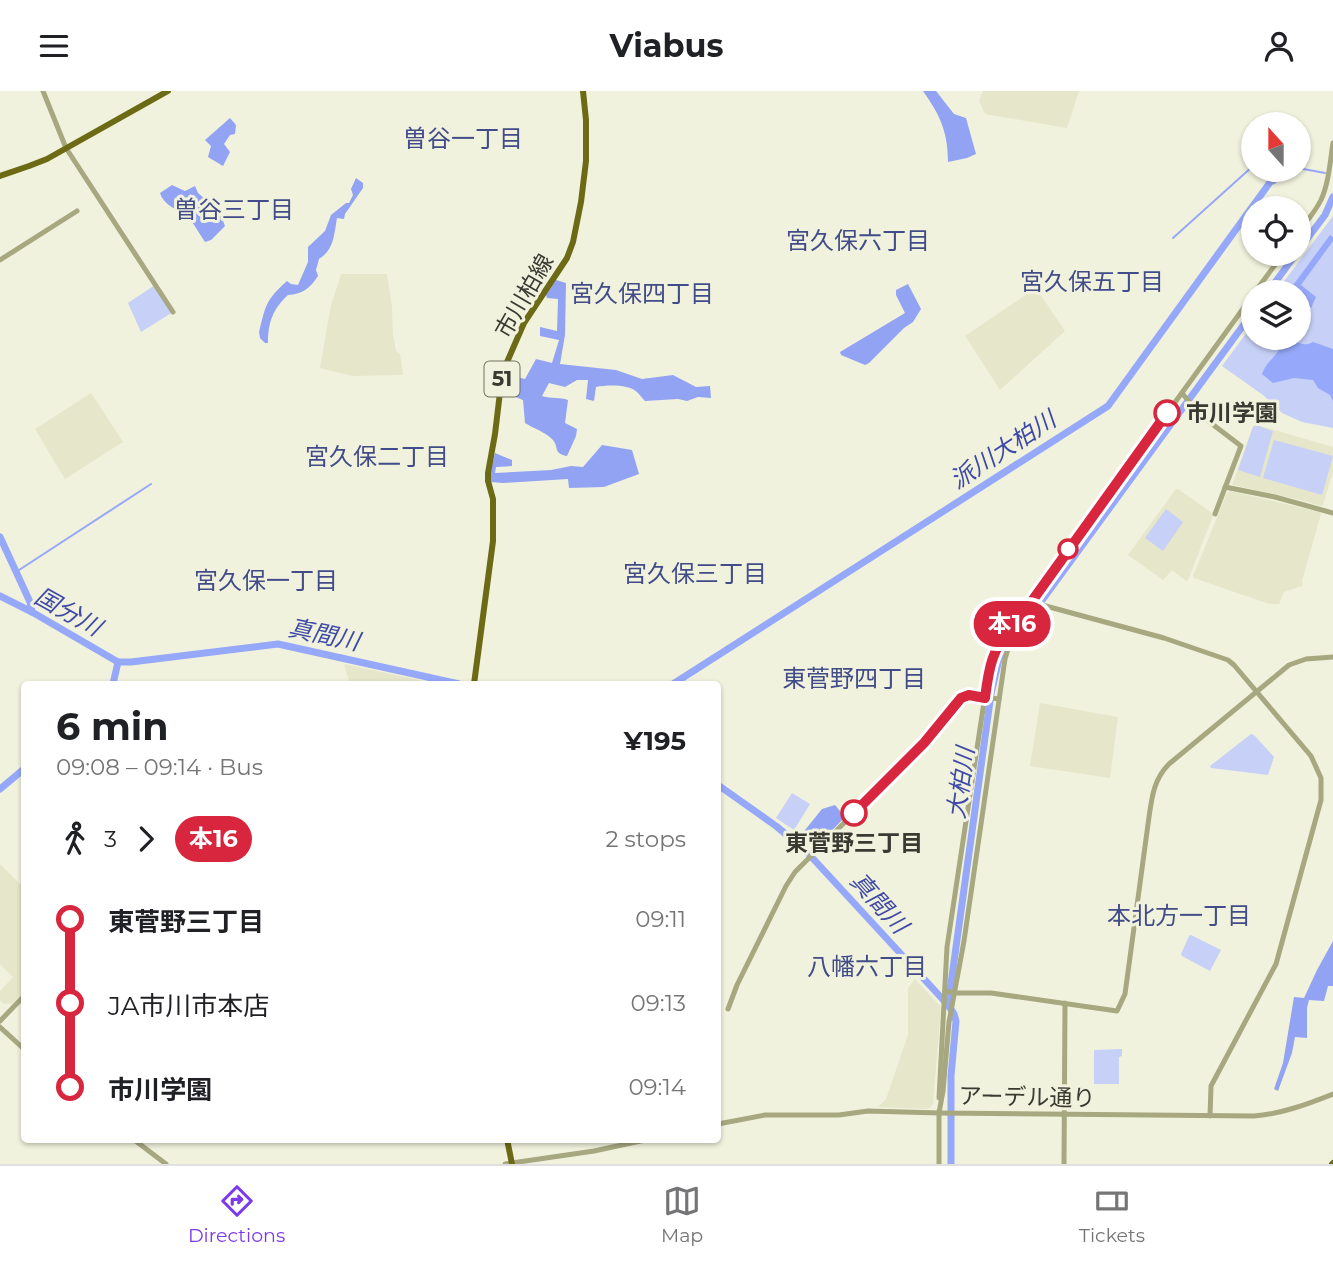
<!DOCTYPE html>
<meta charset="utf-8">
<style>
body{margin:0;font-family:Montserrat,"Noto Sans JP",sans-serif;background:#f6f6f6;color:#202124;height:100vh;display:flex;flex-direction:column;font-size:26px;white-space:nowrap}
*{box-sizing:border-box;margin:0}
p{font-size:23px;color:#757577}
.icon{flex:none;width:38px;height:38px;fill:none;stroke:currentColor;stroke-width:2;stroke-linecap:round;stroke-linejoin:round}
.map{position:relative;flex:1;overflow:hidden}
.sheet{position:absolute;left:21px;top:590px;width:700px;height:462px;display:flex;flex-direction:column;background:#fff;border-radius:7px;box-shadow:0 2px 5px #0004}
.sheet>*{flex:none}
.badge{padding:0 14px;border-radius:23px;font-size:24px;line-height:46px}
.needle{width:46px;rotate:339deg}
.tools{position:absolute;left:1241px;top:21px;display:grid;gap:14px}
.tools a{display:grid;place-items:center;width:70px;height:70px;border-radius:50%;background:#fff;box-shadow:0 2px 5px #0004;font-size:35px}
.map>.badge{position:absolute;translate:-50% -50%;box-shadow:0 0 0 4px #fff}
.legs{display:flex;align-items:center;gap:10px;height:77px;padding:0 35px;font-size:23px}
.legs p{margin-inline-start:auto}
.summary{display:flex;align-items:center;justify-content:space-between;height:119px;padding:0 35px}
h1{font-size:38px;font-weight:700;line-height:52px}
ul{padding:0 35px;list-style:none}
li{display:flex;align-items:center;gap:24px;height:84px;font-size:26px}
li i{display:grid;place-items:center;width:10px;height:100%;margin:0 9px;background:currentColor}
li i::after{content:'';width:18px;height:18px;margin:-9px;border:5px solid;border-radius:50%;background:#fff}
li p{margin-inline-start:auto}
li:first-child i{background:linear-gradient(#0000 50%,currentColor 0)}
li:last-child i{background:linear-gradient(currentColor 50%,#0000 0)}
header{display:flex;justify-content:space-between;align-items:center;height:91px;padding:0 35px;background:#fff;font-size:32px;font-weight:700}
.tab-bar{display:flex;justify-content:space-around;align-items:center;height:98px;border-top:2px solid #e0e0e0;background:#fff;font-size:19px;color:#757577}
.tab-bar a{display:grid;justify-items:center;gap:4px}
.tab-bar .selected{color:#7c3aed}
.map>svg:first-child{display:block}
.built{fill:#e6e6ca}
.green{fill:#c7d0f6}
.forest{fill:#92a3f4}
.water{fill:#96a8f9}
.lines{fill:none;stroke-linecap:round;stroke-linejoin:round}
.stream{stroke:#96a8f9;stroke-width:2}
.river{stroke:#96a8f9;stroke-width:7}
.minor{stroke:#a7a780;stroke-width:5}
.major{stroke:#6c6a15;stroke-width:6}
.line-1-casing{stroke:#fff;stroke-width:16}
.line-1{stroke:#d7263d;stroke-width:10}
.stop-1-dot{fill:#fff;stroke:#d7263d;stroke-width:3.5}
.labels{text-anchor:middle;stroke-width:6;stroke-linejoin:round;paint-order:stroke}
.shield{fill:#f1f2dd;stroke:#717165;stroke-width:2}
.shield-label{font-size:21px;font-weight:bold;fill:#3a3a32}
.street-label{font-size:23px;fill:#3a3a32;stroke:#f1f2dd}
.stop-label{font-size:23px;font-weight:bold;fill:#3a3a32;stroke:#f1f2dd;text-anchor:start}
.neighbourhood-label{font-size:24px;fill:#414c88;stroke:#f1f2dd}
.water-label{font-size:24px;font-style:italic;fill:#3f4aa7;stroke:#f1f2dd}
</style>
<header><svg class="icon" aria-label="menu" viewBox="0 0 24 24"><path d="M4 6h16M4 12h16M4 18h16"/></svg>Viabus<svg class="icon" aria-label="person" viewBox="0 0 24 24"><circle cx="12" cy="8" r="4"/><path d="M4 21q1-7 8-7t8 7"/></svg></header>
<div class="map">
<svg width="1333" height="1073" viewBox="0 0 1333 1073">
<rect width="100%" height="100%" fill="#f1f2dd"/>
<g class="built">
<path d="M 983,0 L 1079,0 L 1067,37 L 985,23 L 979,10 Z"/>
<path d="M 341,183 L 387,183 L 392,216 L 393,244 L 396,260 L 400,263 L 403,282 L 402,284 L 353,285 L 320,277 L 331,214 Z"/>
<path d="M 1036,197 L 1065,240 L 1000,299 L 965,245 Z"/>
<path d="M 91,302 L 123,351 L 65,388 L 35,338 Z"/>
<path d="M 1257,334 L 1333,356 L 1333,381 L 1323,414 L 1322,415 L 1280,404 L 1232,394 L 1253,335 Z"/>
<path d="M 1176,398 L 1178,398 L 1212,422 L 1213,425 L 1188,489 L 1186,490 L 1172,479 L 1163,489 L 1128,464 Z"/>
<path d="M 1230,400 L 1320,421 L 1321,423 L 1302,490 L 1303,494 L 1302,495 L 1284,501 L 1279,513 L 1269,513 L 1194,487 L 1193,485 L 1227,402 Z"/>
<path d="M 344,573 L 438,593 L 350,593 Z"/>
<path d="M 1040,612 L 1118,626 L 1110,687 L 1030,675 Z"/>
<path d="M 0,773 L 24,797 L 24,900 L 13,912 L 4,913 L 0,909 L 0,900 L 13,886 L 0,873 Z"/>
<path d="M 915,888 L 941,916 L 933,1013 L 930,1017 L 925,1018 L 878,1016 L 886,1008 L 908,944 L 908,897 Z"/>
</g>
<g class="green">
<path d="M 1333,125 L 1333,337 L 1302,331 L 1282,322 L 1263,304 L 1222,275 L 1253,233 L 1253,247 L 1298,247 L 1298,201 L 1276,201 Z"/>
<path d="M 155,194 L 173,221 L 141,241 L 128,212 Z"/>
<path d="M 1256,334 L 1273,340 L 1260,386 L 1238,379 L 1253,336 Z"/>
<path d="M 1274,349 L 1333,365 L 1322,404 L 1263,387 Z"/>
<path d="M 1166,418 L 1183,431 L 1163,460 L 1145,447 Z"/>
<path d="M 1251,643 L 1254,644 L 1274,666 L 1268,684 L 1211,677 L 1210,675 Z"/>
<path d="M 792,702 L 810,713 L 794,739 L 776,727 Z"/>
<path d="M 1191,844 L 1221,859 L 1210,880 L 1182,865 L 1181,863 L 1189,845 Z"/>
<path d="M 1122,958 L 1122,965 L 1119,966 L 1119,993 L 1094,993 L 1094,959 Z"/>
</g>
<g class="forest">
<path d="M 923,0 L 936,0 L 954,23 L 966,27 L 976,63 L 967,67 L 948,71 C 948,41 940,24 923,0 Z"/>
<path d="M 230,27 L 236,34 L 235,43 L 230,44 L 224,53 L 230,61 L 223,75 L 208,66 L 211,55 L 205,49 Z"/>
<path d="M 356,87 L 363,92 L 363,97 L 345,123 L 344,128 L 337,127 C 334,144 334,159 319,168 L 316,179 L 318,185 C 310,197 303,203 288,204 C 273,218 268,231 268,252 L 265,252 L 260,247 L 259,241 C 266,214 265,210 287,190 L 291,193 L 298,194 L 308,171 L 308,156 L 325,140 L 331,124 L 346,112 L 349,112 L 353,104 L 351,98 Z"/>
<path d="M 172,94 L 185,100 L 195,95 L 198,102 L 219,120 L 225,135 L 211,149 L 205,151 L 187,123 C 177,120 163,113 160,102 Z"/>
<path d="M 556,189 L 566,192 L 565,244 L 560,273 L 616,279 L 642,288 L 673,284 L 696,296 L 710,295 L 711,307 L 698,306 L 687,310 L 678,308 L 645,310 C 642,307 640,304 637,301 C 628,293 608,294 596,296 L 594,310 L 586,308 L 588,289 L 577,289 L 565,296 L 549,292 L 542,305 C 552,308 560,306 568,309 L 565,332 L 577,338 L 576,345 L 567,365 C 552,362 560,356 552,348 C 545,341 533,337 525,332 L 523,309 L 513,305 L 517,286 L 525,288 L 536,268 L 552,272 L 559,249 L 540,245 L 540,236 L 557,240 L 558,208 L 547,207 L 546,204 Z"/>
<path d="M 908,193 L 921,218 L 913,231 L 904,237 L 869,272 L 865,274 L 841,264 L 840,261 L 905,222 L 896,204 L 896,199 Z"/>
<path d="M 602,354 L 632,359 L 639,383 L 604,396 L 569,397 L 568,388 L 503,392 L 491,391 L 491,378 L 495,362 L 512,369 L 512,375 L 496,376 L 495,382 L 551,379 L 571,375 L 583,376 Z"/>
<path d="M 835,714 L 845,726 L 814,758 L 801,744 L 822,718 Z"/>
<path d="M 1333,850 L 1333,895 L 1328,895 L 1324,910 L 1309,909 L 1307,917 L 1307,947 L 1295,946 L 1292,962 L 1278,1000 L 1274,998 L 1283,972 L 1294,906 L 1304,907 L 1317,879 Z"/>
</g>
<g class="water">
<path d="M 1330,144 L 1333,146 L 1333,150 L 1301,194 L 1316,206 L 1311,217 L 1299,208 L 1298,201 L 1288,201 Z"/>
<path d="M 1282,247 C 1294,247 1302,258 1313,251 L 1333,258 L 1333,310 L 1330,304 L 1318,297 L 1313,289 L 1294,287 L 1273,292 L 1262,283 C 1268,267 1281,265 1282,247 Z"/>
</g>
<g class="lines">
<g class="stream">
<path d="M 1298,77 L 1325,82"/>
<path d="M 1173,147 L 1253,75"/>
<path d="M 16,481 L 151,393"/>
</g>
<g class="river">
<path d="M 1298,160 L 1325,124 L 1333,106"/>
<path d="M 1268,201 L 1296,163"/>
<path d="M 0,446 L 30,511 L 32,521"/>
<path d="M 0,505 L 32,521 L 118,571 L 131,571 L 278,553 L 459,593"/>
<path d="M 113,593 L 118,571"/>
<path d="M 673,593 L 1108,315 L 1271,90 L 1273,90 L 1281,79"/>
<path d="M 718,694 L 776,735 L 806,760 L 948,914 L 954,923 L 956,930 L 951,985 L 951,1073"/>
<path d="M 0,698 L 24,678"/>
<path d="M 948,914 L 991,603 L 999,568 L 1253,221"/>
</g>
<g class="minor">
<path d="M 43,0 L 66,57 L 173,221"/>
<path d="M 1298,142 C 1306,131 1315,121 1321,109 C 1329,91 1330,71 1333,52"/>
<path d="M 0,169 L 77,120"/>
<path d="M 1255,201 L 1283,163"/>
<path d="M 1182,302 L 1199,323 L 1241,355 L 1215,423"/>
<path d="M 1225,396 L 1275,406 L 1333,422"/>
<path d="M 1031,511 L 1164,547 L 1228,569 L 1234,574 L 1311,665 L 1321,687 L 1321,709 L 1276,873 L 1211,995 L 1210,1025"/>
<path d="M 945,900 L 957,902 L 991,902 L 1117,920 L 1125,903 L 1149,726 C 1152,705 1154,688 1169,673 L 1289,574 L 1306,568 L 1333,566"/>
<path d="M 728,918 L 737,894 L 786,795 L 795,781 L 924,652 L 961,607 L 969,604 L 999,608"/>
<path d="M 0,930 L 24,905"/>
<path d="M 0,936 L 24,958"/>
<path d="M 939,1007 L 947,856 L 989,578 L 997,555 L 1021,522"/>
<path d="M 939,1020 L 939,1073"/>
<path d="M 939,1022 L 943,1000 L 949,931 L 964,850 L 1005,568 L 1013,541 L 1035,504 L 1253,204"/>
<path d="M 718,1033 L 765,1024 L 839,1024 L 868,1020 L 939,1022 L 1254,1025 C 1281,1023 1308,1013 1333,1003"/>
<path d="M 133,1048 L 166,1073"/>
<path d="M 505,1073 L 594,1060 L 650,1048"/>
<path d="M 1064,1073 L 1065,912"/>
</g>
<g class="major">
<path d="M 0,85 L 29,75 L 47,68 L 168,0"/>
<path d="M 474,593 L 493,450 L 493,408 L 488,390 L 488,382 L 495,343 L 501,293 L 504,278 L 524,232 L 567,167 L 573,151 L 581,111 L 586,70 L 586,29 L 583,0"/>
<path d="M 507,1048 L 512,1073"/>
<path d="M 1332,1073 L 1333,1072"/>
</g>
</g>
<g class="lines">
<defs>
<path id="line-1" d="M 854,722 L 924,652 L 961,607 L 969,604 L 985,607 C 989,575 992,560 1012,533 C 1017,527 1021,521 1027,517 L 1167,322"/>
</defs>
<use href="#line-1" class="line-1-casing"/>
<use href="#line-1" class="line-1"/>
</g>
<g class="stop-1-dot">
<circle cx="1167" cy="322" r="12"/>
<circle cx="1068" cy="458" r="9"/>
<circle cx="854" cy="722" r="12"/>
</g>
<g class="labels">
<rect class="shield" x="484.5" y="270.5" width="35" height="35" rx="5"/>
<g class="shield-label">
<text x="502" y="295">51</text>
</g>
<g class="street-label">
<text transform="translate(524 205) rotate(-60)" y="8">市川柏線</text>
<text transform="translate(1027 1006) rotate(1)" y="8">アーデル通り</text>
</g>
<g class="stop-label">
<text x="1186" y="330">市川学園</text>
<text x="854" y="760" text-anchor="middle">東菅野三丁目</text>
</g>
<g class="neighbourhood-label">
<text x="463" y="56">曽谷一丁目</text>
<text x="234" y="127">曽谷三丁目</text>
<text x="858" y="158">宮久保六丁目</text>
<text x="1092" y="199">宮久保五丁目</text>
<text x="642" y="211">宮久保四丁目</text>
<text x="377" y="374">宮久保二丁目</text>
<text x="695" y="491">宮久保三丁目</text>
<text x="266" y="498">宮久保一丁目</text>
<text x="854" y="596">東菅野四丁目</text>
<text x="1179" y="833">本北方一丁目</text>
<text x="867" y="884">八幡六丁目</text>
</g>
<g class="water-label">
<text transform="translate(1003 359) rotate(-33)" y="8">派川大柏川</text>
<text transform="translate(68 521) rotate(29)" y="8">国分川</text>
<text transform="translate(324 544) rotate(12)" y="8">真間川</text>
<text transform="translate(961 692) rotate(-82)" y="8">大柏川</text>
<text transform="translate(879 812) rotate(48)" y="8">真間川</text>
</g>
</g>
</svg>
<div class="tools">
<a><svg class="needle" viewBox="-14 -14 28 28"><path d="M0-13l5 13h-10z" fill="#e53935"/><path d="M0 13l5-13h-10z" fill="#757577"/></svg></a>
<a><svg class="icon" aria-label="locate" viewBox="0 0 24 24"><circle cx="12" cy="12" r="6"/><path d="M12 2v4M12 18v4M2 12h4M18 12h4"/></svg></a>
<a><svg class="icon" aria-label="layers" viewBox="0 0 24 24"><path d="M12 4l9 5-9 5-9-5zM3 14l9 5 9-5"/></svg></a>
</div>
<b class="badge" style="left:1012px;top:533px;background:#d7263d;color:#fff">本16</b>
<section class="sheet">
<div class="summary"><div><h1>6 min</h1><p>09:08 – 09:14 · Bus</p></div><b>¥195</b></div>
<div class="legs"><svg class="icon" aria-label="walk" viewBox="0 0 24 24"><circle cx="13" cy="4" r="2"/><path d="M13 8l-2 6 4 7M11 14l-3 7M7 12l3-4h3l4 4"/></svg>3<svg class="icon" aria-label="forward" viewBox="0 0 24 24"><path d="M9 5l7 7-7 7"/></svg><b class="badge" style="background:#d7263d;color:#fff">本16</b><p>2 stops</p></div>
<ul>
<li><i style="color:#d7263d"></i><b>東菅野三丁目</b><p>09:11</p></li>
<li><i style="color:#d7263d"></i><span>JA市川市本店</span><p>09:13</p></li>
<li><i style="color:#d7263d"></i><b>市川学園</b><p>09:14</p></li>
</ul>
</section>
</div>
<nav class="tab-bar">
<a class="selected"><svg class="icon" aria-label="directions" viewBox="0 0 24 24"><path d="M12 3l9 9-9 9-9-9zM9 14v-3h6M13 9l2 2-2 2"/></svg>Directions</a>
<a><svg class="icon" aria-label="map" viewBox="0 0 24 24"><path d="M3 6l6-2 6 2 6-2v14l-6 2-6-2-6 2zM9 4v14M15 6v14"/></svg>Map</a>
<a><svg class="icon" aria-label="tickets" viewBox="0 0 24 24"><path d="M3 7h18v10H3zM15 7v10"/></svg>Tickets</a>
</nav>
